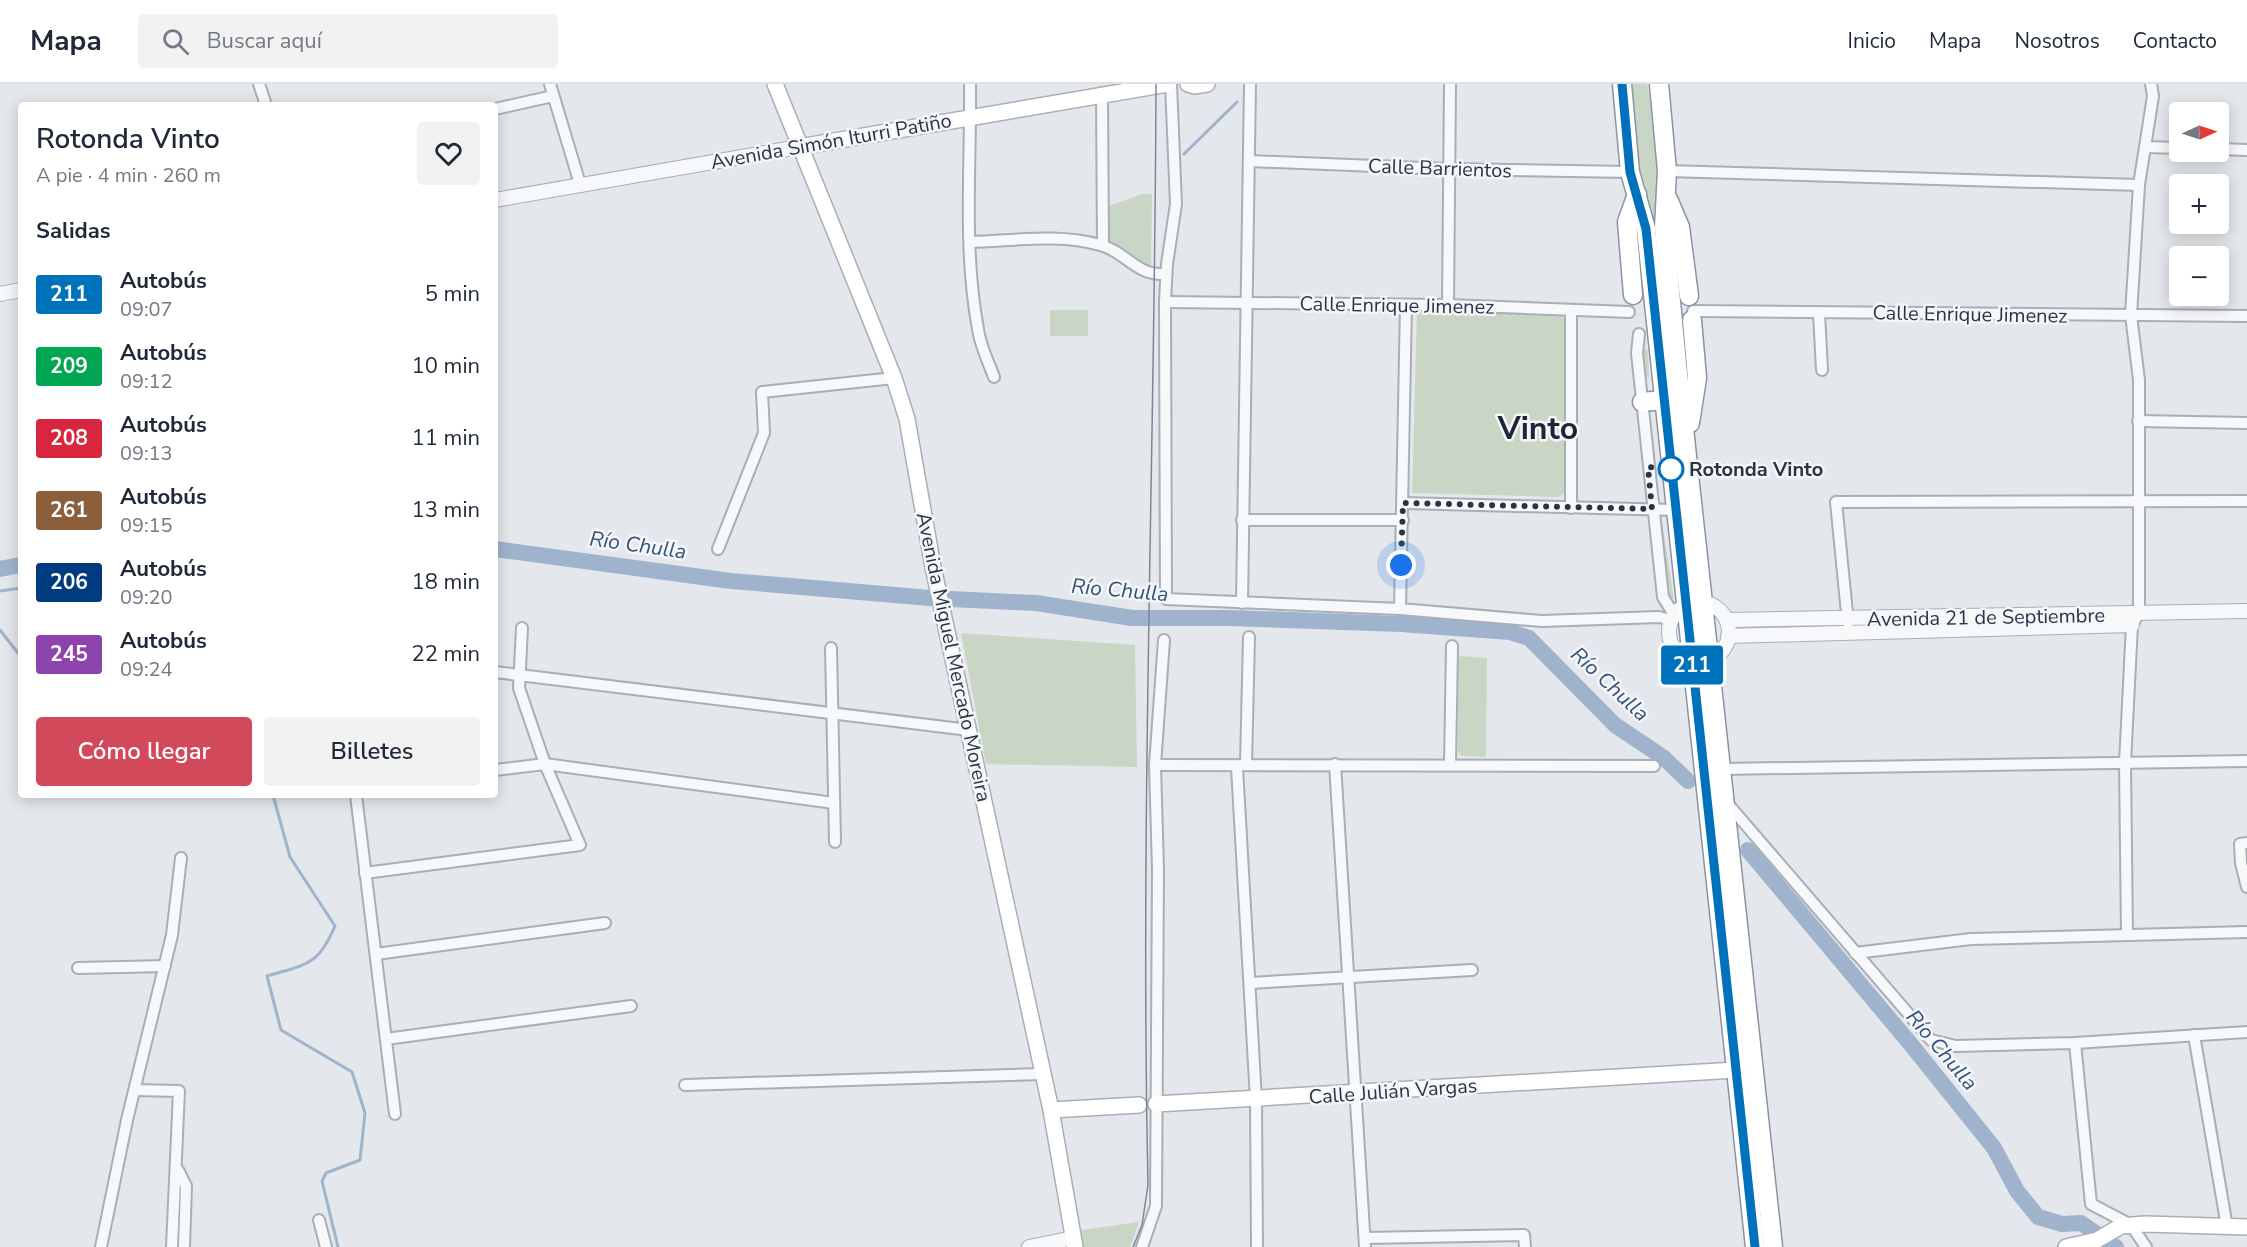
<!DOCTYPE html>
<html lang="es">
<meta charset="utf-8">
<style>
body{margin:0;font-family:"Nunito Sans",sans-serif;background:#f2f2f3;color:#1f2937;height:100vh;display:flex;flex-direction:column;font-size:22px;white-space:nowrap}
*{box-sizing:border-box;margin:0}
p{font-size:20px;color:#747a83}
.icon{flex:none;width:33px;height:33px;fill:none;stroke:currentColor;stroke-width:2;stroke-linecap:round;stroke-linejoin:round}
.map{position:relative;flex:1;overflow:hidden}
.side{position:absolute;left:18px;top:18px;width:480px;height:696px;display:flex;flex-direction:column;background:#fff;border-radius:6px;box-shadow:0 3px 15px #0003}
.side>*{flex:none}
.badge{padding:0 12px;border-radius:4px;font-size:21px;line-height:39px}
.needle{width:39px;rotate:87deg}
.fabs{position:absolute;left:2169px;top:18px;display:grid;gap:12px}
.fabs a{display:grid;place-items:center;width:60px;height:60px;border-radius:6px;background:#fff;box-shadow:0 3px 15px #0003;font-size:30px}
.you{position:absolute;width:30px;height:30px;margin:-15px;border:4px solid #fff;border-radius:50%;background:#1a73e8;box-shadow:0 0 0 9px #1a73e833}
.map>.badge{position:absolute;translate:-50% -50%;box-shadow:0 0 0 3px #fff}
h2{padding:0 18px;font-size:22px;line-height:54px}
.round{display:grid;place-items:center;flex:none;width:63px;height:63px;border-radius:6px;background:#f2f2f3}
.overview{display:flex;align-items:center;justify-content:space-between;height:102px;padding:0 18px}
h1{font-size:28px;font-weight:600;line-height:45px}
.button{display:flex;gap:12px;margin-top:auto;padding:12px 18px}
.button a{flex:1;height:69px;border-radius:6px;background:#d1495b;color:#fff;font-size:24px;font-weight:600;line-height:69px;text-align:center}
.button a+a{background:#f2f2f3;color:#1f2937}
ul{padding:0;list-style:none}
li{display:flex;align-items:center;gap:18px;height:72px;padding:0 18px}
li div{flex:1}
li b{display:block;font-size:22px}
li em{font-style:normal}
li .badge{min-width:66px;font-weight:700;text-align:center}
header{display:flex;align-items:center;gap:36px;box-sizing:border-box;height:84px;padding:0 30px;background:#fff;border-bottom:2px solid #e0e1e3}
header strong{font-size:28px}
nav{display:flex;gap:33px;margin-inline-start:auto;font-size:21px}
.search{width:420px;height:54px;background:#f2f2f3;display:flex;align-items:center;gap:15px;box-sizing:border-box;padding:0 21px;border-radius:6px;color:#747a83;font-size:22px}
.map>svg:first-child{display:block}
.green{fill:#c9d6c5}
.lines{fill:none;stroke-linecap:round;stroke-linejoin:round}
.stream{stroke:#9fb4cc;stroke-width:3}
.river{stroke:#9fb4cc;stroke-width:16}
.minor-casing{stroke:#a9aeb7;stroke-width:14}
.tertiary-casing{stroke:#a9aeb7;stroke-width:16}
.secondary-casing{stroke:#a9aeb7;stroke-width:18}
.trunk-casing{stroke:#8b94a3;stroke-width:21}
.minor{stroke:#f7f8fa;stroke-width:10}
.tertiary{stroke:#f7f8fa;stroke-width:14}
.secondary{stroke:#fff;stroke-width:15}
.trunk{stroke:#fff;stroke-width:18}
.tram{stroke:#7d8696;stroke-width:1.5}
.line-casing{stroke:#fff;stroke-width:14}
.line{stroke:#0072bc;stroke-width:9}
.walk{stroke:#2b3445;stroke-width:6;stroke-dasharray:0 10.8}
.stop-dot{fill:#fff;stroke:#0072bc;stroke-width:3}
.labels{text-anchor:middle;stroke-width:5;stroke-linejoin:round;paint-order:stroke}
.street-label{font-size:20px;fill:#2b3445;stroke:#f4f6f9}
.stop-label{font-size:20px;font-weight:bold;fill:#2b3445;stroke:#f4f6f9;text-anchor:start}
.water-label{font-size:21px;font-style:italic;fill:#34527a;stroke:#f4f6f9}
.town-label{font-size:32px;font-weight:bold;fill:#1d2536;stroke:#f4f6f9}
</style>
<header>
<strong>Mapa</strong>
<div class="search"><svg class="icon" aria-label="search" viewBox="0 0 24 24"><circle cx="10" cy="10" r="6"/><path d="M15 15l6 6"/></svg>Buscar aquí</div>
<nav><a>Inicio</a><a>Mapa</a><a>Nosotros</a><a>Contacto</a></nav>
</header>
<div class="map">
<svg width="2247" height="1163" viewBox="0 0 2247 1163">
<rect width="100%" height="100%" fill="#e4e7ec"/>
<g class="green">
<path d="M 1630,0 L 1647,0 C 1658,48 1656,98 1656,148 L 1638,78 Z"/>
<path d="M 1142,110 L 1152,110 L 1151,186 L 1109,157 L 1109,122 Z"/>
<rect x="1050" y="226" width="38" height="26"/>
<path d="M 1417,226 L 1560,230 L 1564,235 L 1564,409 L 1559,413 L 1412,409 Z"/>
<path d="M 1644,263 L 1648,268 L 1649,294 L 1646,292 L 1642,268 Z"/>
<path d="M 1661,432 L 1674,515 L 1670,516 L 1657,435 Z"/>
<path d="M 961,549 L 1135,561 L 1137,683 L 986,680 Z"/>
<path d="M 1460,572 L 1487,574 L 1486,673 L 1461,672 L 1458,668 L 1457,576 Z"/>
<path d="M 1139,1138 L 1130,1163 L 1084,1163 L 1081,1146 Z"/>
</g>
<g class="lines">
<g class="stream">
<path d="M 1184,70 L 1237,18"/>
<path d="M 0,507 L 21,504"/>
<path d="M 0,546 L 21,573"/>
<path d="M 273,711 L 290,773 L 335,842 C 318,882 307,880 267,892 L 281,946 L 352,988 L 365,1029 L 360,1076 L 326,1089 L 322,1097 L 338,1163"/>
</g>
<g class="river">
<path d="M 495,465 L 731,497 L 930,514 L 1036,519 L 1132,534 L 1231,534 L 1401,540 L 1510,548 L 1529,554 L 1615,641 L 1664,674 L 1688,697"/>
<path d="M 0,485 L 21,481"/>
<path d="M 1748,766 L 1913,963 L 1994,1064 L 2017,1107 L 2038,1133 L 2062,1140 L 2081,1139 L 2116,1163"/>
</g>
<defs>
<g id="minor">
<path d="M 259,0 L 266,21"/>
<path d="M 550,0 L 580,100"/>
<path d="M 970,0 C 971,81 963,165 978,245 C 980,261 988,277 994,293"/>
<path d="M 1171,0 L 1176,120 L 1167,180 L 1165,218 L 1166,515 L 1400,525 L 1542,537 L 1659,533 L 1671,536"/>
<path d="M 1102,9 L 1103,161"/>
<path d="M 495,25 L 553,12"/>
<path d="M 2145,63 L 2180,64"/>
<path d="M 2218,65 L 2247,66"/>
<path d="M 1250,77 L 1449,85 L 1630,88"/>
<path d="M 1667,87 L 2139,101"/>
<path d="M 970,158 C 1013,157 1058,149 1100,161 C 1127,168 1135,192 1166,190"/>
<path d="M 1165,218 L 1448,221 L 1629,228"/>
<path d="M 1448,221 L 1450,0"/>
<path d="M 1693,227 L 2247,232"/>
<path d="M 1819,229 L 1822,286"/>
<path d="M 1639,250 L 1637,269 L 1663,513 L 1674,531"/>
<path d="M 2138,337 L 2247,339"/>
<path d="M 1403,419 L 1675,426"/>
<path d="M 1571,424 L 1571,226"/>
<path d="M 1242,436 L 1403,436"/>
<path d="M 718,465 L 764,349 L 762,308 L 894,294"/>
<path d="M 1242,519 L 1250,0"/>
<path d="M 1400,525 L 1406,221"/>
<path d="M 1848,539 L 1836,418 L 2247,417"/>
<path d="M 831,564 L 835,758"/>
<path d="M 495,588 L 969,646"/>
<path d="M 1335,680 L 1365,1163"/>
<path d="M 1155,681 L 1654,682"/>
<path d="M 1246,681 L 1249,553"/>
<path d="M 1450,681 L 1452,562"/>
<path d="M 1237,683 L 1256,1016 L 1257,1163"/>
<path d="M 1721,685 L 2247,677"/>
<path d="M 495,686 L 545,680 L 834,719"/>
<path d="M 356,711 L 395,1030"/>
<path d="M 1727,719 L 1931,956 L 1956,962 L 2075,959 L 2247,948"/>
<path d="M 2247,759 L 2240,760 L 2241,779 L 2247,803"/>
<path d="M 365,789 L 580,761 L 545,680 L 519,604 L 522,544"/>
<path d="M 2127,850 L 2125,679 L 2132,541 L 2139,529 L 2139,296 L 2131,231 L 2139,101 L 2153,12 L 2151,0"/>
<path d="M 1855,869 L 1971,855 L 2247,848"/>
<path d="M 376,870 L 605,839"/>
<path d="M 78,884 L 165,882"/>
<path d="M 1250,899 L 1472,886"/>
<path d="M 2194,951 L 2227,1143"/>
<path d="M 386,955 L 631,922"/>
<path d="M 2075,959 L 2091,1120 L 2131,1141 L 2146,1163"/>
<path d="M 685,1001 L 1043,990"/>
<path d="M 135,1006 L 179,1007 L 172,1163"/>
<path d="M 178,1086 L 186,1102 L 184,1163"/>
<path d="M 319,1136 L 326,1163"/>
<path d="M 1365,1154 L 1524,1151 L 1525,1163"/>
<path d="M 101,1163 L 127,1036 L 172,851 L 181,774"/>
<path d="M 1142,1163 L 1156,1122 L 1158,785 L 1155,681 L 1164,556"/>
</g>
<g id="tertiary">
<path d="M 495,116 L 799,63"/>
<path d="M 0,210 L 21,206"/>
<circle cx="1699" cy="548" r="30"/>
<path d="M 1726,536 L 2247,527"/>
<path d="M 1728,552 L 2132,541"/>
<path d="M 1029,1163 L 1073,1154"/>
</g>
<g id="secondary">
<path d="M 775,0 L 894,294 L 907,335 L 933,483 L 1051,1026 L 1075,1163"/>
<path d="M 1188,0 L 1194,2 L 1207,0"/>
<path d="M 799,63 L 1168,0"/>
<path d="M 1156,1020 L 1736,986"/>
<path d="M 1051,1026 L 1139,1021"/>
<path d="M 2066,1163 L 2097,1156 L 2121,1142 L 2145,1140 L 2247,1143"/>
</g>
<g id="trunk">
<path d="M 1622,0 L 1630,88 L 1646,145 L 1755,1163"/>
<path d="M 1659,0 L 1667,87 L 1664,144 L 1677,280 L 1773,1163"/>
<path d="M 1668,115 L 1680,143 L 1689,212"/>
<path d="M 1633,211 L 1627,138 L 1637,110"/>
<path d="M 1642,318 L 1663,316"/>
<path d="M 1690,339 L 1697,294 L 1692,236"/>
</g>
</defs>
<use href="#minor" class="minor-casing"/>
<use href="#tertiary" class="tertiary-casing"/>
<use href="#secondary" class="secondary-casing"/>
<use href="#trunk" class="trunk-casing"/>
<use href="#minor" class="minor"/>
<use href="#tertiary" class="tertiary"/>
<use href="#secondary" class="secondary"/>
<use href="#trunk" class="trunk"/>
<path class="tram" d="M 1133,1163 L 1142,1141 L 1148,1101 C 1140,734 1155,367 1156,0"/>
</g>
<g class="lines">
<defs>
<path id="line" d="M 1622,0 L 1630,88 L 1646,145 L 1755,1163"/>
</defs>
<use href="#line" class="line-casing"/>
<use href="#line" class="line"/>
<path class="walk" d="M 1401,481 L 1403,419 L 1652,425 L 1648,383 L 1671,385"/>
</g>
<circle class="stop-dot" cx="1671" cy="385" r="12"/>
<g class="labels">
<g class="street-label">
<text transform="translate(831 57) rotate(-10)" y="7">Avenida Simón Iturri Patiño</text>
<text transform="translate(1440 84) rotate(2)" y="7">Calle Barrientos</text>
<text transform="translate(1397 221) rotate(1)" y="7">Calle Enrique Jimenez</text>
<text transform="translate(1970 230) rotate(1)" y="7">Calle Enrique Jimenez</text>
<text transform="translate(1986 533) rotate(-1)" y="7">Avenida 21 de Septiembre</text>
<text transform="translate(954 573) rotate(78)" y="7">Avenida Miguel Mercado Moreira</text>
<text transform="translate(1393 1007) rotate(-4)" y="7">Calle Julián Vargas</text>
</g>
<g class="stop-label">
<text x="1689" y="392">Rotonda Vinto</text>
</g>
<g class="water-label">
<text transform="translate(638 461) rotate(8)" y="7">Río Chulla</text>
<text transform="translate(1120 506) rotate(5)" y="7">Río Chulla</text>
<text transform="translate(1610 600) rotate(43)" y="7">Río Chulla</text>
<text transform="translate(1942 966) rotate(50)" y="7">Río Chulla</text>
</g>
<g class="town-label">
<text x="1538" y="355">Vinto</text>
</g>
</g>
</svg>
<div class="fabs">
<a><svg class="needle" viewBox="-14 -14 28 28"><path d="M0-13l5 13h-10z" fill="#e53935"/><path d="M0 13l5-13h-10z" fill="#747a83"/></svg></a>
<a>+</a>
<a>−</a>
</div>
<div class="you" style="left:1401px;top:481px"></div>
<b class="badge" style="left:1692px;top:581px;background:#0072bc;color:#fff">211</b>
<section class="side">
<div class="overview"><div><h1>Rotonda Vinto</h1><p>A pie · 4 min · 260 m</p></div><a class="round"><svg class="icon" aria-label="heart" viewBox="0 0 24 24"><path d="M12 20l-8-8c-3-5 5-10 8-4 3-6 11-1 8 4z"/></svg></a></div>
<h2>Salidas</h2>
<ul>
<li><span class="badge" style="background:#0072bc;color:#fff">211</span><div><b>Autobús</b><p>09:07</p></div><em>5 min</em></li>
<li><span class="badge" style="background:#00a651;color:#fff">209</span><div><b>Autobús</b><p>09:12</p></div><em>10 min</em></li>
<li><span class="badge" style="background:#d7263d;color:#fff">208</span><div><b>Autobús</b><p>09:13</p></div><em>11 min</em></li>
<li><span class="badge" style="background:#8b5e3c;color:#fff">261</span><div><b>Autobús</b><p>09:15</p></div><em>13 min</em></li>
<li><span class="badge" style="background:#003b80;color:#fff">206</span><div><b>Autobús</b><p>09:20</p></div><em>18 min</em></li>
<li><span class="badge" style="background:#8e44ad;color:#fff">245</span><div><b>Autobús</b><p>09:24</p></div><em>22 min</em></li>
</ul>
<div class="button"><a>Cómo llegar</a><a>Billetes</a></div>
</section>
</div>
